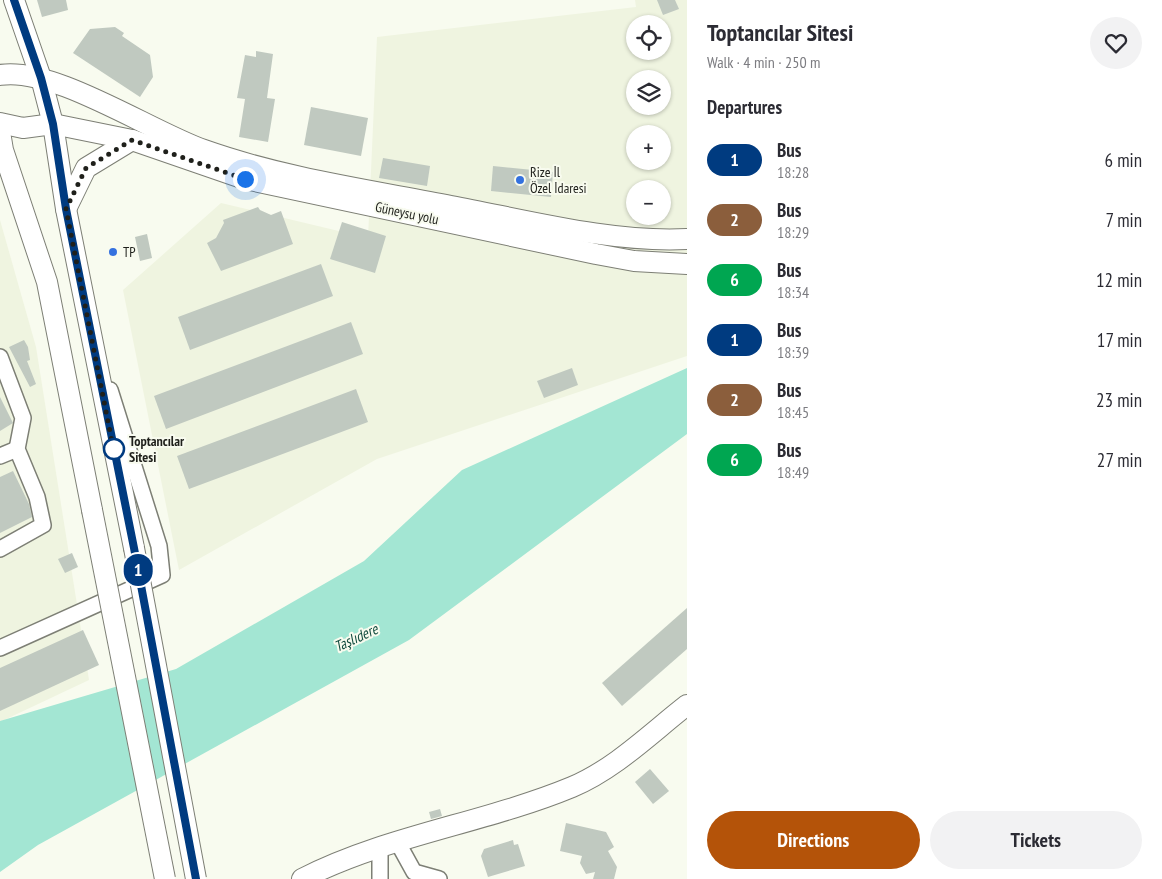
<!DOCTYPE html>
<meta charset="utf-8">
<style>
body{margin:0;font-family:"PT Sans Narrow",sans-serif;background:#f2f2f3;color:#2b2b33;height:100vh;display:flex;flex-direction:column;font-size:19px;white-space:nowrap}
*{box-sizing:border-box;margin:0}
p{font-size:16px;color:#7c7c81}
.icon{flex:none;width:28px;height:28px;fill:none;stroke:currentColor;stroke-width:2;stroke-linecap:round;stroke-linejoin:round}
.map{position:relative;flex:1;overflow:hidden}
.side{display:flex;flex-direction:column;background:#fff;width:475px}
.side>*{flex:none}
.badge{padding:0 10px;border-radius:16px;font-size:18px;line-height:32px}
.buttons{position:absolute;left:626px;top:15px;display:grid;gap:10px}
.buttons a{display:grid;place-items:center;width:45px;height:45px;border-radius:50%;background:#fff;box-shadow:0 1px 4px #0004;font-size:25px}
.you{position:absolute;width:25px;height:25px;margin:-12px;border:4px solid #fff;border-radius:50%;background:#1a73e8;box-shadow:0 0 0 8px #1a73e833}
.map>.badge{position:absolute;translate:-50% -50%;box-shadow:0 0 0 2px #fff}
h2{padding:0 20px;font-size:19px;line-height:45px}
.round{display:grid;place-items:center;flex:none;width:52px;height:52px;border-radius:26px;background:#f2f2f3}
.head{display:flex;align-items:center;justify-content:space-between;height:85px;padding:0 20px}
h1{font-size:24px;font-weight:600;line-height:38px}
.cta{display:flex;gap:10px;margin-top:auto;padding:10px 20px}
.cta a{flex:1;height:58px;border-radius:30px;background:#b45309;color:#fff;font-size:20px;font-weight:600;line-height:58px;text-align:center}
.cta a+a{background:#f2f2f3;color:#2b2b33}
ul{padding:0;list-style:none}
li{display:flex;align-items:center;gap:15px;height:60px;padding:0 20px}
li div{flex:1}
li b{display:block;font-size:19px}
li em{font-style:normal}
li .badge{min-width:55px;font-weight:700;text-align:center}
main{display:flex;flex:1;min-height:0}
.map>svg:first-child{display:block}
.built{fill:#eff4e0;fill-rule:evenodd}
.water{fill:#a3e6d3}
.building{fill:#c0c9c0}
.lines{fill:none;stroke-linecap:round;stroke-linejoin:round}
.street-casing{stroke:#7d7f75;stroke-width:18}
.secondary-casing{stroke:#7d7f75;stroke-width:22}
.street{stroke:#fff;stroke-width:15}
.secondary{stroke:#fff;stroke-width:20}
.secondary-bridge-casing{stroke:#7d7f75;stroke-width:22;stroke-linecap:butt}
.secondary-bridge{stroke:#fff;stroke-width:20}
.line-casing{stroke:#fff;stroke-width:11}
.line{stroke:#003b80;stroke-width:8}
.walk{stroke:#1f201b;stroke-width:5;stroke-dasharray:0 9}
.poi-dot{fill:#3471df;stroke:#f8fbef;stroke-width:2}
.stop-dot{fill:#fff;stroke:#003b80;stroke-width:2.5}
.labels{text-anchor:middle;stroke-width:4;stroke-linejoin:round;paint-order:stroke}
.poi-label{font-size:14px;fill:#1f201b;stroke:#f8fbef;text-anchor:start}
.street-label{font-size:14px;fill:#1f201b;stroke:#f8fbef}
.stop-label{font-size:14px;font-weight:bold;fill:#1f201b;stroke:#f8fbef;text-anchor:start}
.water-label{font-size:15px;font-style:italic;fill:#134c3f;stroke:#f8fbef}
</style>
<main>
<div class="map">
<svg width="687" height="879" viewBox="0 0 687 879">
<rect width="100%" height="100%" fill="#f8fbef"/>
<g class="built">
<path d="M 635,0 L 687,0 L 687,356 L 377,459 L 179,570 L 123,290 L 221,203 L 368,238 L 377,37 L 636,7 ZM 635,24 L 662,24 L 662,51 L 635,51 ZM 635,79 L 662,79 L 662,106 L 635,106 ZM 635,134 L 662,134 L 662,161 L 635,161 ZM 635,189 L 662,189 L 662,216 L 635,216 Z"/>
<path d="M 0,220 L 36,347 L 89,680 L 0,722 Z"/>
</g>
<path class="water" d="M 687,368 L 687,434 L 409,640 L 38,845 L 0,872 L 0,721 L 176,669 L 364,561 L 462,470 Z"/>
<g class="building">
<path d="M 37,0 L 66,0 L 68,10 L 42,17 Z"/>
<path d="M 657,0 L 675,0 L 679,9 L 663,15 Z"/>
<path d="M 115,27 L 124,33 L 122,36 L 150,55 L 153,77 L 140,97 L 73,53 L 90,29 Z"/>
<path d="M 256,51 L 273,54 L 267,98 L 275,99 L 268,142 L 239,137 L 245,99 L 237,98 L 245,55 L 256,57 Z"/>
<path d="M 311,107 L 368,118 L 361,156 L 304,145 Z"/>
<path d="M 383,158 L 430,166 L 427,186 L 379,178 Z"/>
<path d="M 493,166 L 553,172 L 551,197 L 491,191 Z"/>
<path d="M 258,207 L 260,210 L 271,215 L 281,211 L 293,244 L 221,271 L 207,243 L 216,238 L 224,223 L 223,220 Z"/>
<path d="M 342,222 L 386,236 L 375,273 L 330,259 Z"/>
<path d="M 147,234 L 152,258 L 140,261 L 135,237 Z"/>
<path d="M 321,264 L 333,296 L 190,350 L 178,317 Z"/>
<path d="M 351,322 L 363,354 L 166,429 L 154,396 Z"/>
<path d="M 24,340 L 28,347 L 30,360 L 27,361 L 36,384 L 30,387 L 9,347 Z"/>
<path d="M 572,368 L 578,385 L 544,398 L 537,381 Z"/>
<path d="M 356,389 L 368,422 L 189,489 L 177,456 Z"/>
<path d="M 0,397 L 13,423 L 0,431 Z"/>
<path d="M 13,471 L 29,504 L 32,517 L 0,533 L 0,477 Z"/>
<path d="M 72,553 L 78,567 L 65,573 L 58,559 Z"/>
<path d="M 687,608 L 687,649 L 622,706 L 602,683 Z"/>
<path d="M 83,630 L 99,665 L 0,711 L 0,668 Z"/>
<path d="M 650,769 L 669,791 L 653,804 L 635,782 Z"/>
<path d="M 440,809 L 442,816 L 431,819 L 429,812 Z"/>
<path d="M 566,823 L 606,832 L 614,847 L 608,851 L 617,867 L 614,879 L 593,879 L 595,872 L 586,874 L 580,863 L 582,856 L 560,851 Z"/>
<path d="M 513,840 L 514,845 L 518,844 L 525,866 L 488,877 L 481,856 L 484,849 Z"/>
</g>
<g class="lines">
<defs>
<g id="street">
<path d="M 0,357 L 23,418 L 17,449 L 37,497 L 43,525 L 0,549"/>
<path d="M 0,456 L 17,449"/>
<path d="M 0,648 L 162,575 L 159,546 L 110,390"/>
<path d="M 398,843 L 414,872 L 439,879"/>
<path d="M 380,847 L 380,879"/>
</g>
<g id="secondary">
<path d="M 14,0 L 41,78 L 53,124 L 66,209 L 134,548"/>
<path d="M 0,75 C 53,66 150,131 204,150 C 283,178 369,190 451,206 C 526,220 612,243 687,239"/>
<path d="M 0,123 L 23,128 L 53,124 L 132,140 L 245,179 L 596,254 L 634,261 L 687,264"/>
<path d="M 0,132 L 3,150 L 47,282 L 92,510"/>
<path d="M 66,209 L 86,168 L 132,140"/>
<path d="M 302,879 C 385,836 485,823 572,787 C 615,769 651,733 687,705"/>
</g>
</defs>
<use href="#street" class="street-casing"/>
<use href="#secondary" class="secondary-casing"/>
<use href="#street" class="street"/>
<use href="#secondary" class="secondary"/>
<defs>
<g id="secondary-bridge">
<path d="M 92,510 L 165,879"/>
<path d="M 134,548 L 196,879"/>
</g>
</defs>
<use href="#secondary-bridge" class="secondary-bridge-casing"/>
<use href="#secondary-bridge" class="secondary-bridge"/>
</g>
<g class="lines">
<defs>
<path id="line" d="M 14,0 L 41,78 L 53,124 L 66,209 L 134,548 L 196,879"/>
</defs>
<use href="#line" class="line-casing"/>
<use href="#line" class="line"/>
<path class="walk" d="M 114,449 L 115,457 L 66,209 L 86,168 L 132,140 L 245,179"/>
</g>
<g class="poi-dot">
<circle cx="520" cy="180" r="5"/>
<circle cx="113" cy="252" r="5"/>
</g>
<circle class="stop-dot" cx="114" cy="449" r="10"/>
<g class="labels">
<g class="poi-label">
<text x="530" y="177">Rize İl<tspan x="530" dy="16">Özel İdaresi</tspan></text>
<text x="123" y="257">TP</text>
</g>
<g class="street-label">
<text transform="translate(407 213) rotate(12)" y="5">Güneysu yolu</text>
</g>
<g class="stop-label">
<text x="129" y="446">Toptancılar<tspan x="129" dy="16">Sitesi</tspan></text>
</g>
<g class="water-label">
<text transform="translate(356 638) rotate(-25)" y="5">Taşlıdere</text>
</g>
</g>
</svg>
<div class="buttons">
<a><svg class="icon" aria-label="locate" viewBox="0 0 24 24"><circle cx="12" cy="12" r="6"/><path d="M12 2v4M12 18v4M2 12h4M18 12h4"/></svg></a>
<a><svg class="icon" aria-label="layers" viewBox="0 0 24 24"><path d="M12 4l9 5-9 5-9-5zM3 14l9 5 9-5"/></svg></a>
<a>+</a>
<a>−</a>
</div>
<div class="you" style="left:245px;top:179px"></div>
<b class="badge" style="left:138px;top:570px;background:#003b80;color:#fff">1</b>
</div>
<section class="side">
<div class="head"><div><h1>Toptancılar Sitesi</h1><p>Walk · 4 min · 250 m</p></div><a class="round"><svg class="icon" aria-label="heart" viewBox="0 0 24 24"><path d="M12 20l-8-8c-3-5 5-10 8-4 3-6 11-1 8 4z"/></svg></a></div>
<h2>Departures</h2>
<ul>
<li><span class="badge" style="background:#003b80;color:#fff">1</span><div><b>Bus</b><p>18:28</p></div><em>6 min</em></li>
<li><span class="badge" style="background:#8b5e3c;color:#fff">2</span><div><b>Bus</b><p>18:29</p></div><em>7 min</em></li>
<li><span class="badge" style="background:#00a651;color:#fff">6</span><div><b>Bus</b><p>18:34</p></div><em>12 min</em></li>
<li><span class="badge" style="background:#003b80;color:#fff">1</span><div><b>Bus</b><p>18:39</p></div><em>17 min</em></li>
<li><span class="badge" style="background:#8b5e3c;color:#fff">2</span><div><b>Bus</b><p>18:45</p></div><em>23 min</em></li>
<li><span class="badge" style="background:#00a651;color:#fff">6</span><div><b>Bus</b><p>18:49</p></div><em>27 min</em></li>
</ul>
<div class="cta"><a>Directions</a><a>Tickets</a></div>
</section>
</main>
